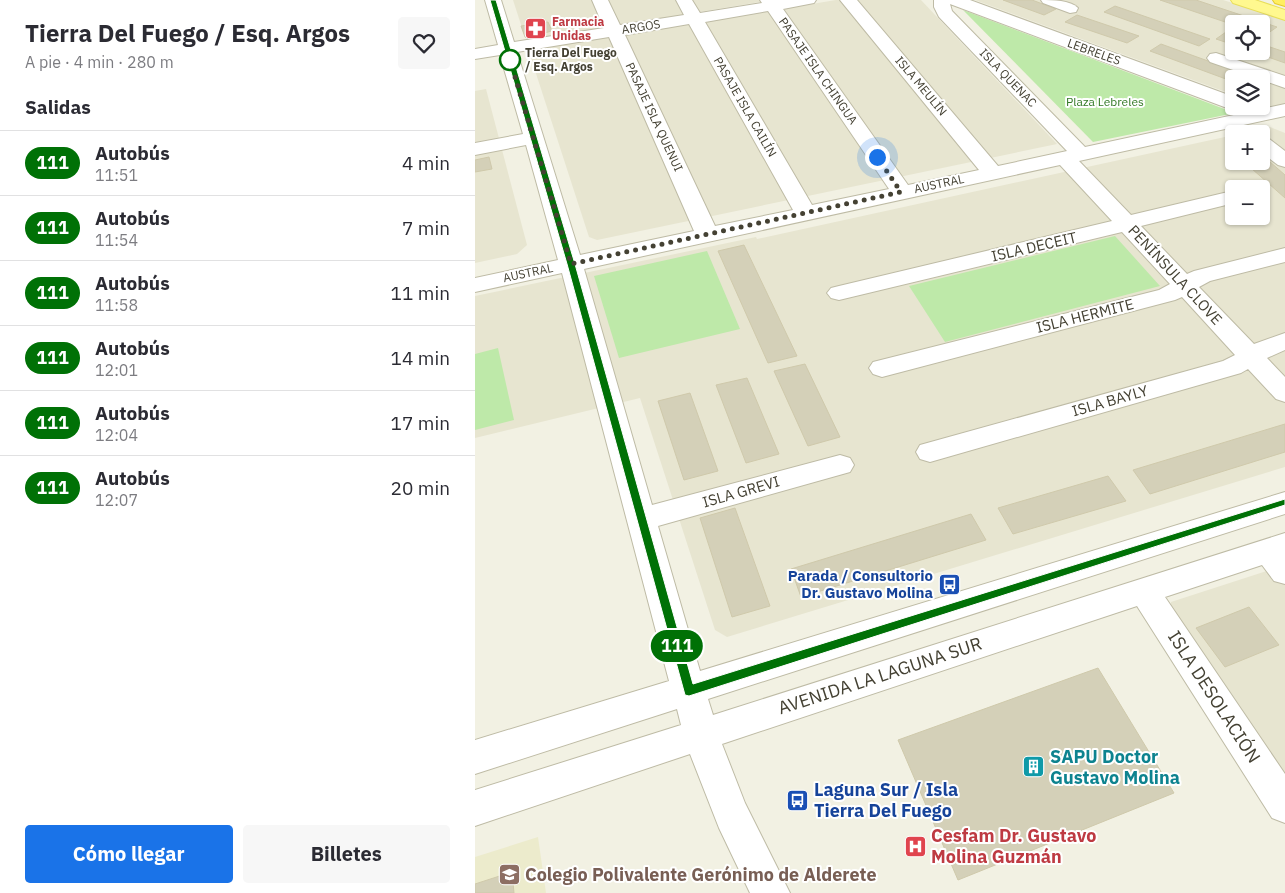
<!DOCTYPE html>
<html lang="es">
<meta charset="utf-8">
<style>
body{margin:0;font-family:"IBM Plex Sans",sans-serif;background:#f7f7f7;color:#2b2b33;height:100vh;display:flex;flex-direction:column;font-size:19px;white-space:nowrap}
*{box-sizing:border-box;margin:0}
p{font-size:16px;color:#7c7c81}
.icon{flex:none;width:28px;height:28px;fill:none;stroke:currentColor;stroke-width:2;stroke-linecap:round;stroke-linejoin:round}
.map{position:relative;flex:1;overflow:hidden}
.drawer{display:flex;flex-direction:column;background:#fff;width:475px}
.drawer>*{flex:none}
.badge{padding:0 10px;border-radius:16px;font-size:18px;line-height:32px}
.controls{position:absolute;left:750px;top:15px;display:grid;gap:10px}
.controls a{display:grid;place-items:center;width:45px;height:45px;border-radius:5px;background:#fff;box-shadow:0 1px 4px #0004;font-size:25px}
.you{position:absolute;width:25px;height:25px;margin:-12px;border:4px solid #fff;border-radius:50%;background:#1a73e8;box-shadow:0 0 0 8px #1a73e833}
.map>.badge{position:absolute;translate:-50% -50%;box-shadow:0 0 0 2px #fff}
h2{padding:0 25px;font-size:19px;line-height:45px}
.round{display:grid;place-items:center;flex:none;width:52px;height:52px;border-radius:5px;background:#f7f7f7}
.overview{display:flex;align-items:center;justify-content:space-between;height:85px;padding:0 25px}
h1{font-size:24px;font-weight:700;line-height:38px}
.button{display:flex;gap:10px;margin-top:auto;padding:10px 25px}
.button a{flex:1;height:58px;border-radius:5px;background:#1a73e8;color:#fff;font-size:20px;font-weight:700;line-height:58px;text-align:center}
.button a+a{background:#f7f7f7;color:#2b2b33}
ul{padding:0;list-style:none}
li{display:flex;align-items:center;gap:15px;height:65px;padding:0 25px;border-top:1px solid #e1e1e2}
li div{flex:1}
li b{display:block;font-size:19px}
li em{font-style:normal}
li .badge{min-width:55px;font-weight:700;text-align:center}
main{display:flex;flex:1;min-height:0}
.map>svg:first-child{display:block}
.residential{fill:#e7e5d0;fill-rule:evenodd}
.education{fill:#ecebcc}
.green{fill:#bee9a9}
.building{fill:#d4d0b8;stroke:#cfc9ab}
.lines{fill:none;stroke-linecap:round;stroke-linejoin:round}
.minor-casing{stroke:#bebba5;stroke-width:2}
.major-casing{stroke:#e8de5b;stroke-width:2}
.highway-casing{stroke:#e4ca2b;stroke-width:2}
.minor{fill:#fff;fill-rule:evenodd}
.major{fill:#fff88f;fill-rule:evenodd}
.highway{fill:#ffee61;fill-rule:evenodd}
.line{fill:#007106;stroke:#fff}
.walk{stroke:#444133;stroke-width:5;stroke-dasharray:0 9}
.stop-dot{fill:#fff;stroke:#007106;stroke-width:2.5}
.labels{text-anchor:middle;stroke-width:4;stroke-linejoin:round;paint-order:stroke}
.far-health-label{font-size:12px;font-weight:bold;fill:#be3a42;stroke:#fff;text-anchor:start}
.far-street-label{font-size:12px;fill:#444133;stroke:#fff}
.far-stop-label{font-size:12px;font-weight:bold;fill:#444133;stroke:#fff;text-anchor:start}
.far-park-label{font-size:12px;fill:#317824;stroke:#fff}
.street-label{font-size:15px;fill:#444133;stroke:#fff}
.transit-label{font-size:15px;font-weight:bold;fill:#164399;stroke:#fff;text-anchor:end}
.near-street-label{font-size:18px;fill:#444133;stroke:#fff}
.near-culture-label{font-size:18px;font-weight:bold;fill:#0d838f;stroke:#fff;text-anchor:start}
.near-transit-label{font-size:18px;font-weight:bold;fill:#164399;stroke:#fff;text-anchor:start}
.near-health-label{font-size:18px;font-weight:bold;fill:#be3a42;stroke:#fff;text-anchor:start}
.near-education-label{font-size:18px;font-weight:bold;fill:#785e54;stroke:#fff;text-anchor:start}
</style>
<main>
<section class="drawer">
<div class="overview"><div><h1>Tierra Del Fuego / Esq. Argos</h1><p>A pie · 4 min · 280 m</p></div><a class="round"><svg class="icon" aria-label="heart" viewBox="0 0 24 24"><path d="M12 20l-8-8c-3-5 5-10 8-4 3-6 11-1 8 4z"/></svg></a></div>
<h2>Salidas</h2>
<ul>
<li><span class="badge" style="background:#007106;color:#fff">111</span><div><b>Autobús</b><p>11:51</p></div><em>4 min</em></li>
<li><span class="badge" style="background:#007106;color:#fff">111</span><div><b>Autobús</b><p>11:54</p></div><em>7 min</em></li>
<li><span class="badge" style="background:#007106;color:#fff">111</span><div><b>Autobús</b><p>11:58</p></div><em>11 min</em></li>
<li><span class="badge" style="background:#007106;color:#fff">111</span><div><b>Autobús</b><p>12:01</p></div><em>14 min</em></li>
<li><span class="badge" style="background:#007106;color:#fff">111</span><div><b>Autobús</b><p>12:04</p></div><em>17 min</em></li>
<li><span class="badge" style="background:#007106;color:#fff">111</span><div><b>Autobús</b><p>12:07</p></div><em>20 min</em></li>
</ul>
<div class="button"><a>Cómo llegar</a><a>Billetes</a></div>
</section>
<div class="map">
<svg width="810" height="893" viewBox="0 0 810 893">
<rect width="100%" height="100%" fill="#f2f1e3"/>
<g class="residential">
<path d="M 38,0 L 297,0 L 54,40 L 50,37 Z"/>
<path d="M 361,0 L 446,0 L 582,144 L 122,240 L 114,237 L 55,55 L 62,49 Z"/>
<path d="M 500,0 L 748,0 L 810,19 L 810,114 L 786,105 L 786,79 L 759,79 L 759,95 ZM 759,24 L 786,24 L 786,51 L 759,51 Z"/>
<path d="M 11,89 L 52,245 L 42,254 L 0,263 L 0,91 Z"/>
<path d="M 795,127 L 810,133 L 810,467 L 252,637 L 240,630 L 165,398 L 0,438 L 0,296 L 281,237 L 282,239 L 759,135 L 759,161 L 786,161 L 786,134 L 764,134 ZM 759,189 L 786,189 L 786,216 L 759,216 Z"/>
<path d="M 810,565 L 810,786 L 696,614 L 696,602 Z"/>
</g>
<path class="education" d="M 63,837 L 71,893 L 0,893 L 0,857 Z"/>
<g class="green">
<path d="M 488,10 L 760,113 L 618,142 Z"/>
<path d="M 640,236 L 685,286 L 470,342 L 434,286 Z"/>
<path d="M 232,251 L 265,329 L 144,358 L 119,276 Z"/>
<path d="M 23,348 L 39,420 L 0,430 L 0,354 Z"/>
</g>
<g class="building">
<path d="M 528,0 L 557,0 L 581,9 L 569,15 Z"/>
<path d="M 685,0 L 721,0 L 802,27 L 789,36 L 786,35 L 786,24 L 759,24 L 759,25 Z"/>
<path d="M 640,6 L 735,39 L 724,46 L 629,12 Z"/>
<path d="M 602,15 L 664,36 L 652,43 L 590,22 Z"/>
<path d="M 73,22 L 77,31 L 69,33 L 70,36 L 55,39 L 50,37 L 46,26 Z"/>
<path d="M 751,32 L 759,35 L 759,45 L 741,39 Z"/>
<path d="M 686,44 L 783,79 L 759,79 L 759,82 L 675,51 Z"/>
<path d="M 786,44 L 810,52 L 810,63 L 776,51 L 786,51 Z"/>
<path d="M 786,154 L 810,175 L 810,198 L 768,161 L 786,161 Z"/>
<path d="M 14,157 L 17,169 L 0,172 L 0,160 Z"/>
<path d="M 269,245 L 322,356 L 293,363 L 243,251 Z"/>
<path d="M 330,364 L 365,437 L 333,446 L 299,371 Z"/>
<path d="M 272,378 L 304,454 L 271,463 L 241,385 Z"/>
<path d="M 215,393 L 243,471 L 209,480 L 183,401 Z"/>
<path d="M 810,424 L 810,452 L 675,494 L 658,470 Z"/>
<path d="M 633,476 L 651,501 L 538,534 L 523,508 Z"/>
<path d="M 260,508 L 295,606 L 257,617 L 225,518 Z"/>
<path d="M 496,514 L 511,540 L 326,597 L 316,569 Z"/>
<path d="M 774,607 L 804,645 L 750,667 L 721,628 Z"/>
<path d="M 623,668 L 699,793 L 483,880 L 423,740 Z"/>
<path d="M 37,872 L 39,893 L 0,893 L 0,884 Z"/>
</g>
<g class="lines">
<defs>
<g id="minor">
<path d="M 10,0 L 26,0 L 39,42 L 129,28 L 117,0 L 133,0 L 145,25 L 209,15 L 201,0 L 217,0 L 225,13 L 287,3 L 285,0 L 341,0 L 339,3 L 308,9 L 433,185 L 504,170 L 365,0 L 382,0 L 523,166 L 592,151 L 464,17 L 459,7 L 459,0 L 495,0 L 759,97 L 759,106 L 767,106 L 759,110 L 752,108 L 475,4 L 477,11 L 610,147 L 810,104 L 810,116 L 604,161 L 656,215 L 753,192 L 759,193 L 759,203 L 666,226 L 712,274 L 719,271 L 810,248 L 810,262 L 735,281 L 724,287 L 779,344 L 810,333 L 810,350 L 792,358 L 810,377 L 810,402 L 801,399 L 773,369 L 766,373 L 455,462 L 445,459 L 441,452 L 445,445 L 748,361 L 760,355 L 707,297 L 700,300 L 407,377 L 398,374 L 394,368 L 398,362 L 684,290 L 695,284 L 647,232 L 364,300 L 356,298 L 352,293 L 356,288 L 364,286 L 637,221 L 585,165 L 109,269 L 177,505 L 365,455 L 375,458 L 379,465 L 375,472 L 183,526 L 225,671 L 810,492 L 810,514 L 233,699 L 238,715 L 810,533 L 810,584 L 799,581 L 787,565 L 690,597 L 810,774 L 810,823 L 797,818 L 662,606 L 247,744 L 270,803 L 315,893 L 275,893 L 244,828 L 215,754 L 0,826 L 0,790 L 206,725 L 202,709 L 0,774 L 0,740 L 194,681 L 87,273 L 0,292 L 0,278 L 83,260 L 51,145 L 0,155 L 0,143 L 48,134 L 25,55 L 0,59 L 0,49 L 23,45 ZM 293,11 L 414,189 L 337,205 L 230,22 ZM 214,24 L 318,210 L 240,226 L 150,35 ZM 134,37 L 219,231 L 105,255 L 42,52 Z"/>
<path d="M 566,0 C 578,0 595,0 603,8 L 601,12 L 595,13 L 568,3 Z"/>
<path d="M 741,53 L 810,76 L 810,88 L 735,62 L 732,58 L 735,54 Z"/>
<path d="M 786,136 L 793,138 L 810,151 L 810,167 L 803,165 L 786,152 Z"/>
</g>
<path id="major" d="M 756,0 L 780,0 L 810,10 L 810,20 L 758,3 Z"/>
<path id="highway" d="M 798,0 L 810,0 L 810,6 L 800,3 Z"/>
</defs>
<use href="#minor" class="minor-casing"/>
<use href="#major" class="major-casing"/>
<use href="#highway" class="highway-casing"/>
<use href="#minor" class="minor"/>
<use href="#major" class="major"/>
<use href="#highway" class="highway"/>
</g>
<path class="line" d="M 15,0 L 21,0 L 100,264 L 218,684 L 810,499 L 810,505 L 214,696 L 210,695 L 92,264 Z"/>
<g class="lines">
<path class="walk" d="M 35,60 L 96,264 L 426,192 L 402,157"/>
</g>
<defs>
<symbol id="pharmacy-square" viewBox="-11 -11 22 22"><rect x="-9" y="-9" width="18" height="18" rx="4" fill="#e0444e" stroke="#fff"/><path d="M-2-6h4v4h4v4h-4v4h-4v-4h-4v-4h4Z" fill="#fff"/></symbol>
<symbol id="bus-square" viewBox="-11 -11 22 22"><rect x="-9" y="-9" width="18" height="18" rx="4" fill="#1a4fb4" stroke="#fff"/><path d="M-5-6H5V4H4V6H2V4H-2V6H-4V4H-5ZM-3.5-4V0h7V-4ZM-3.5 1.2v1.5H-2V1.2ZM2 1.2v1.5H3.5V1.2Z" fill="#fff"/></symbol>
<symbol id="building-square" viewBox="-11 -11 22 22"><rect x="-9" y="-9" width="18" height="18" rx="4" fill="#0f9aa8" stroke="#fff"/><path d="M-4-6H4V6H1V3H-1V6H-4ZM-2.5-4.3h1.7v1.8h-1.7ZM.8-4.3h1.7v1.8H.8ZM-2.5-1h1.7V.8h-1.7ZM.8-1h1.7V.8H.8Z" fill="#fff"/></symbol>
<symbol id="hospital-square" viewBox="-11 -11 22 22"><rect x="-9" y="-9" width="18" height="18" rx="4" fill="#e0444e" stroke="#fff"/><path d="M-5-5h3v3.5h4V-5h3V5h-3V1.5h-4V5h-3Z" fill="#fff"/></symbol>
<symbol id="school-square" viewBox="-11 -11 22 22"><rect x="-9" y="-9" width="18" height="18" rx="4" fill="#8d6e63" stroke="#fff"/><path d="M0-5L7-2L0 1L-7-2ZM-4 1L0 2.5L4 1V4Q0 6-4 4Z" fill="#fff"/></symbol>
</defs>
<g fill-rule="evenodd">
<use href="#pharmacy-square" x="48" y="16" width="25" height="25"/>
<use href="#bus-square" x="462" y="572" width="25" height="25"/>
<use href="#building-square" x="546" y="754" width="25" height="25"/>
<use href="#bus-square" x="310" y="788" width="25" height="25"/>
<use href="#hospital-square" x="428" y="834" width="25" height="25"/>
<use href="#school-square" x="22" y="862" width="25" height="25"/>
</g>
<circle class="stop-dot" cx="35" cy="60" r="10"/>
<g class="labels">
<g class="far-health-label">
<text x="77" y="26">Farmacia<tspan x="77" dy="14">Unidas</tspan></text>
</g>
<g class="far-street-label">
<text transform="translate(166 27) rotate(-9)" y="4">ARGOS</text>
<text transform="translate(619 52) rotate(20)" y="4">LEBRELES</text>
<text transform="translate(343 71) rotate(55)" y="4">PASAJE ISLA CHINGUA</text>
<text transform="translate(533 78) rotate(46)" y="4">ISLA QUENAC</text>
<text transform="translate(446 86) rotate(50)" y="4">ISLA MEULÍN</text>
<text transform="translate(270 107) rotate(60)" y="4">PASAJE ISLA CAILÍN</text>
<text transform="translate(179 117) rotate(65)" y="4">PASAJE ISLA QUENUI</text>
<text transform="translate(464 184) rotate(-12)" y="4">AUSTRAL</text>
<text transform="translate(53 273) rotate(-12)" y="4">AUSTRAL</text>
</g>
<g class="far-stop-label">
<text x="50" y="57">Tierra Del Fuego<tspan x="50" dy="14">/ Esq. Argos</tspan></text>
</g>
<g class="far-park-label">
<text x="630" y="106">Plaza Lebreles</text>
</g>
<g class="street-label">
<text transform="translate(559 247) rotate(-13)" y="5">ISLA DECEIT</text>
<text transform="translate(700 275) rotate(47)" y="5">PENÍNSULA CLOVE</text>
<text transform="translate(610 316) rotate(-14)" y="5">ISLA HERMITE</text>
<text transform="translate(635 401) rotate(-16)" y="5">ISLA BAYLY</text>
<text transform="translate(266 492) rotate(-16)" y="5">ISLA GREVI</text>
</g>
<g class="transit-label">
<text x="458" y="581">Parada / Consultorio<tspan x="458" dy="17">Dr. Gustavo Molina</tspan></text>
</g>
<g class="near-street-label">
<text transform="translate(405 676) rotate(-18)" y="6">AVENIDA LA LAGUNA SUR</text>
<text transform="translate(739 697) rotate(57)" y="6">ISLA DESOLACIÓN</text>
</g>
<g class="near-culture-label">
<text x="575" y="763">SAPU Doctor<tspan x="575" dy="21">Gustavo Molina</tspan></text>
</g>
<g class="near-transit-label">
<text x="339" y="796">Laguna Sur / Isla<tspan x="339" dy="21">Tierra Del Fuego</tspan></text>
</g>
<g class="near-health-label">
<text x="456" y="842">Cesfam Dr. Gustavo<tspan x="456" dy="21">Molina Guzmán</tspan></text>
</g>
<g class="near-education-label">
<text x="50" y="881">Colegio Polivalente Gerónimo de Alderete</text>
</g>
</g>
</svg>
<div class="controls">
<a><svg class="icon" aria-label="locate" viewBox="0 0 24 24"><circle cx="12" cy="12" r="6"/><path d="M12 2v4M12 18v4M2 12h4M18 12h4"/></svg></a>
<a><svg class="icon" aria-label="layers" viewBox="0 0 24 24"><path d="M12 4l9 5-9 5-9-5zM3 14l9 5 9-5"/></svg></a>
<a>+</a>
<a>−</a>
</div>
<div class="you" style="left:402px;top:157px"></div>
<b class="badge" style="left:202px;top:646px;background:#007106;color:#fff">111</b>
</div>
</main>
